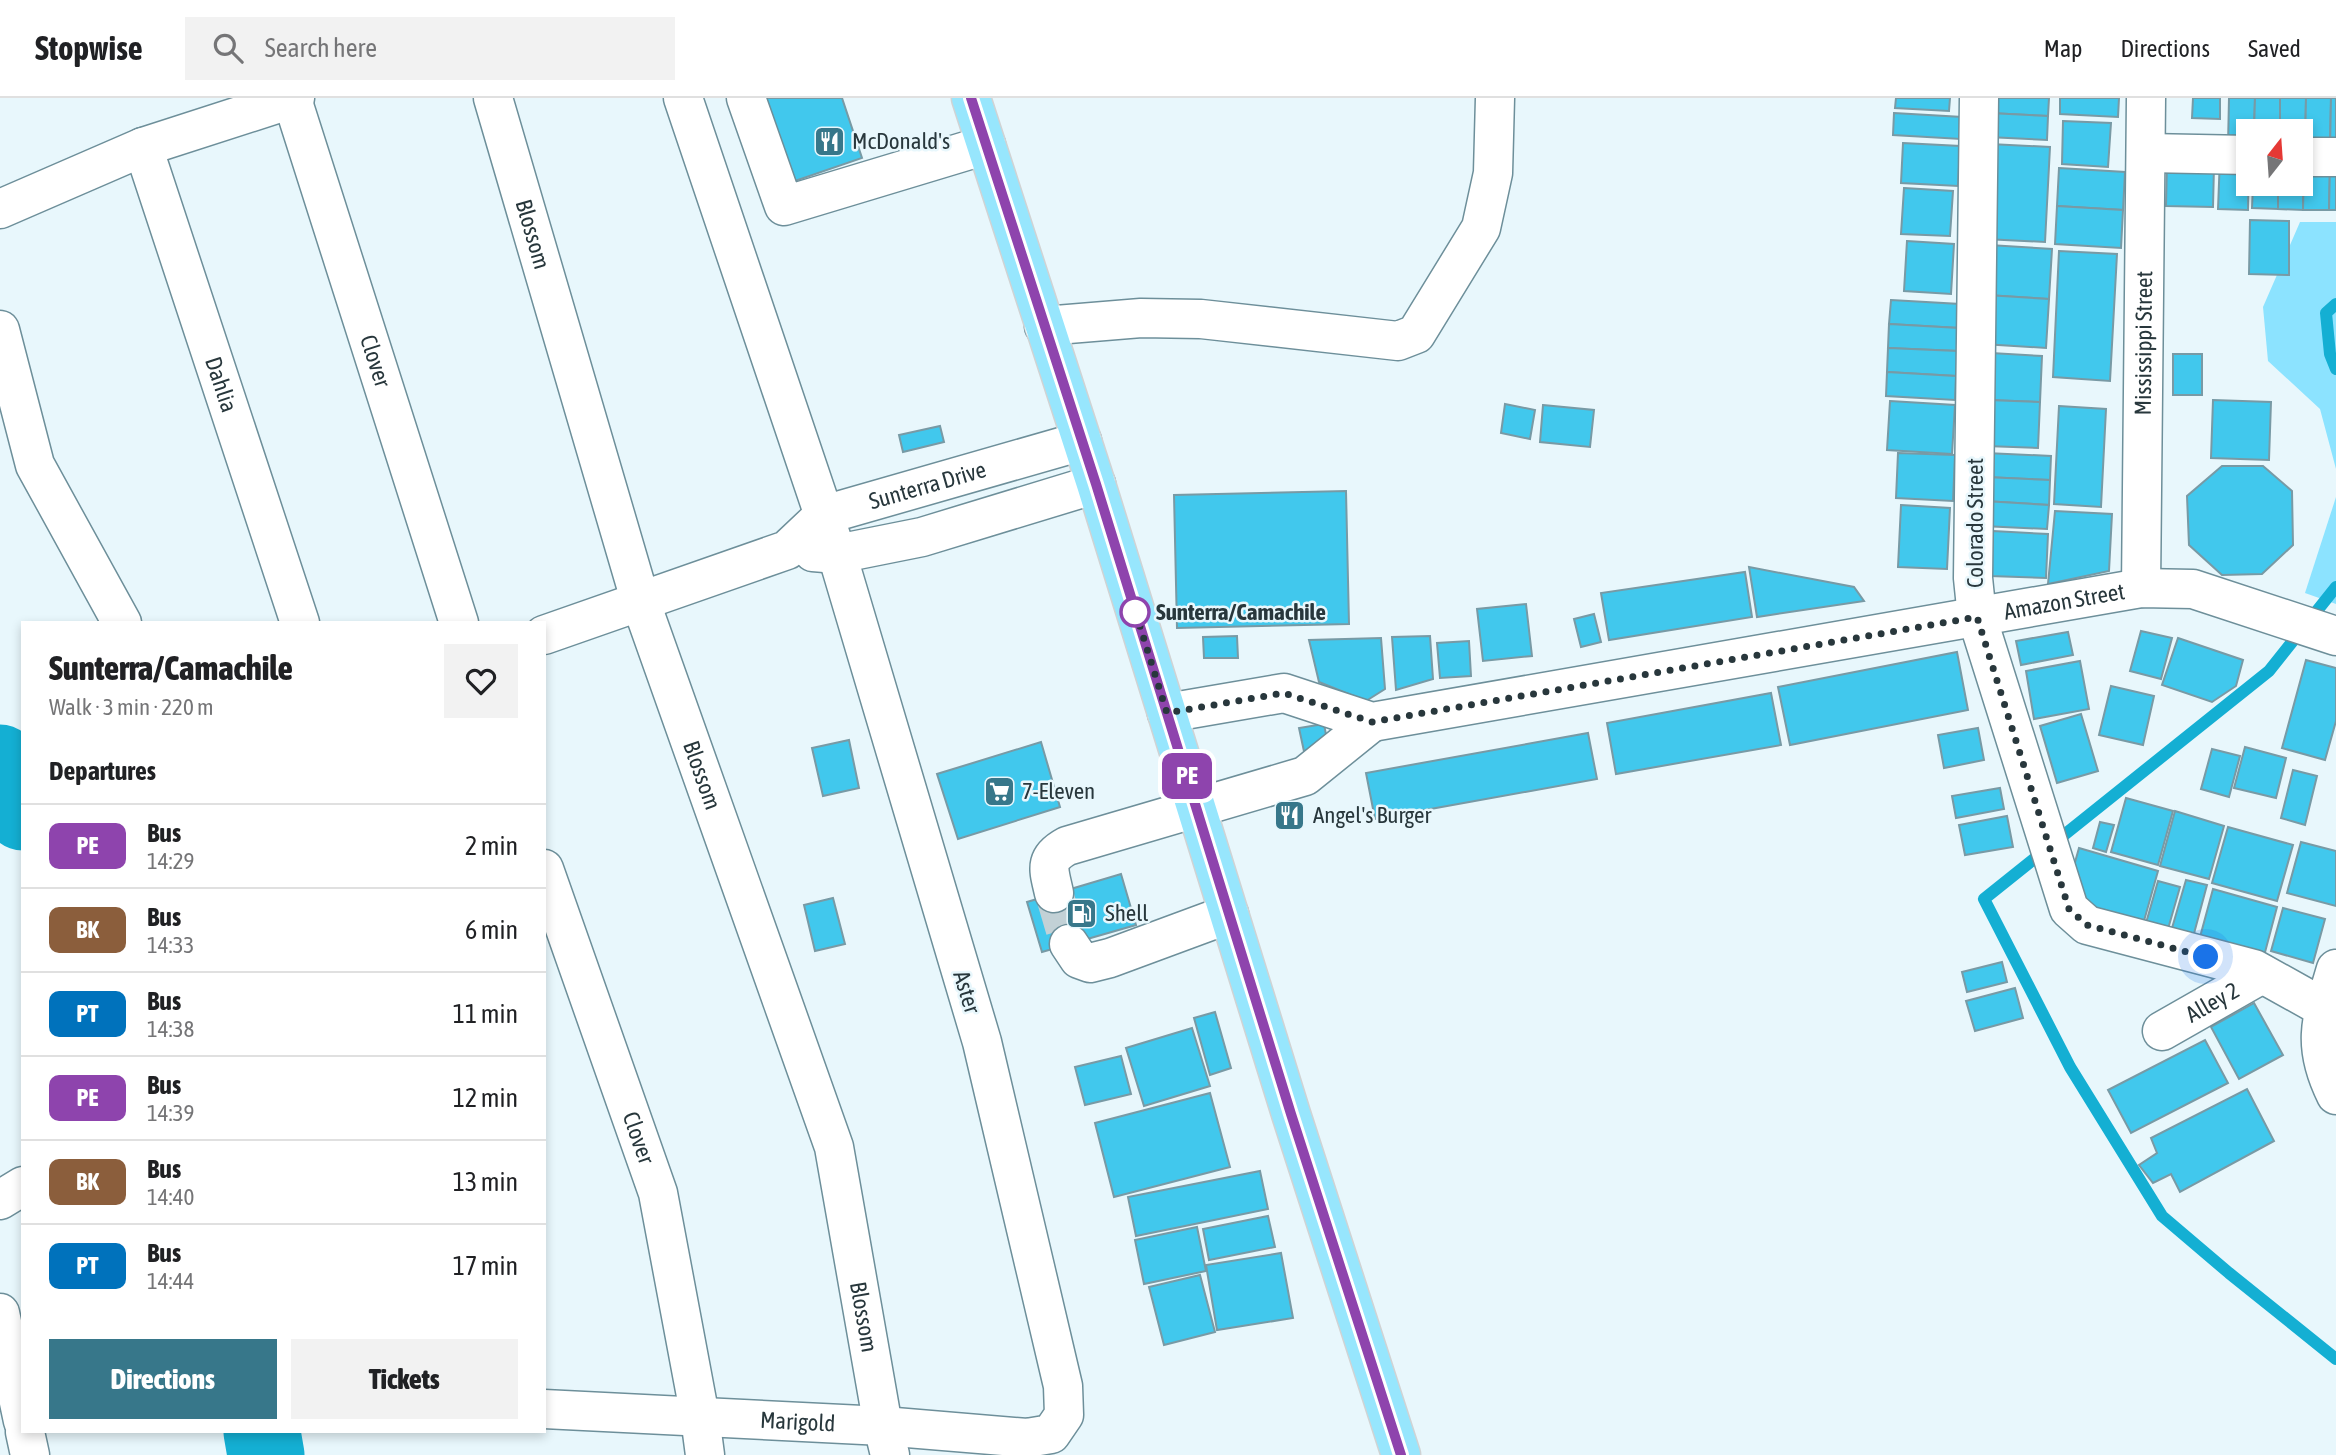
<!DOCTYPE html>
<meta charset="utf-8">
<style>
body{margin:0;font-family:"Asap Condensed",sans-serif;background:#f2f2f2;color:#202124;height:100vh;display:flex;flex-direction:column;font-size:26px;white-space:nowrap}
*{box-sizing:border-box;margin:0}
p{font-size:23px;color:#757577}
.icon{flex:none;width:38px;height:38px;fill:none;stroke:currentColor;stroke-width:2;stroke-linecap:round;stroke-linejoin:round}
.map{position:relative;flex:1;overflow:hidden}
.drawer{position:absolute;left:21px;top:523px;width:525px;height:812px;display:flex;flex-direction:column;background:#fff;border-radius:0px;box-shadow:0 4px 10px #0003}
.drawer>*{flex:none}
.badge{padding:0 14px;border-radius:10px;font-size:24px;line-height:46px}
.needle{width:46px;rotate:17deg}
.controls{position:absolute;left:2236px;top:21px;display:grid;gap:14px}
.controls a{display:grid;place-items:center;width:77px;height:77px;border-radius:0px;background:#fff;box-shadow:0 4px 10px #0003;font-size:35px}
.you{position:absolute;width:35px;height:35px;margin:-18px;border:5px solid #fff;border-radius:50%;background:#1a73e8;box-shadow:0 0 0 10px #1a73e833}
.map>.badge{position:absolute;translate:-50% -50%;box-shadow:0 0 0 4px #fff}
h2{padding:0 28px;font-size:26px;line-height:63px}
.round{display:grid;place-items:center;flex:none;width:74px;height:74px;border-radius:0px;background:#f2f2f2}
.headline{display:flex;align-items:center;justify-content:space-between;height:119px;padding:0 28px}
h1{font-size:33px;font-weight:800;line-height:52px}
.action{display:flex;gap:14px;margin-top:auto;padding:14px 28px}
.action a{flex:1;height:80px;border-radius:0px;background:#37778a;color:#fff;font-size:28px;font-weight:800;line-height:80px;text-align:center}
.action a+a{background:#f2f2f2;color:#202124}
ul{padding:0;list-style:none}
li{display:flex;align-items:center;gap:21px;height:84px;padding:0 28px;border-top:2px solid #e0e0e0}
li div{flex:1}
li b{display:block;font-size:26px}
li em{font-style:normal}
li .badge{min-width:77px;font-weight:700;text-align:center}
header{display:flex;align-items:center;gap:42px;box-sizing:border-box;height:98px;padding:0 35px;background:#fff;border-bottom:2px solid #e0e0e0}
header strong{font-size:33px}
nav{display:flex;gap:38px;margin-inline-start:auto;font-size:24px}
.search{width:490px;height:63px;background:#f2f2f2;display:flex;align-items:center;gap:18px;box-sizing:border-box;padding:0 24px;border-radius:0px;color:#757577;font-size:26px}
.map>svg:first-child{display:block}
.green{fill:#8ce3ff}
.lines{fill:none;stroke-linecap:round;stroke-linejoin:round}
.stream{stroke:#14afd3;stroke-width:12}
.river{stroke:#14afd3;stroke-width:77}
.building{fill:#41c8ed;stroke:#789aa5;stroke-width:2}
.minor-tunnel{stroke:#c2d1d6;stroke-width:38;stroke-dasharray:38 19;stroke-linecap:butt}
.minor-casing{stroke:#6d8f9a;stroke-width:41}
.major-casing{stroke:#d0d3d4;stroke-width:41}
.minor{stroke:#fff;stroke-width:38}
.major{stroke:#97e6fd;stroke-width:38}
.line-casing{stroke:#fff;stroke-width:16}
.line{stroke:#8e44ad;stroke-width:10}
.walk{stroke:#28373c;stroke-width:7;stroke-dasharray:0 12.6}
.stop-dot{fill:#fff;stroke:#8e44ad;stroke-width:3.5}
.labels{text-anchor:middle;stroke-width:5;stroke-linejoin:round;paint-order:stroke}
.poi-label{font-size:23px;fill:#28373c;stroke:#e8f7fc;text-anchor:start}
.street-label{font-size:23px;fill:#28373c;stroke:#e8f7fc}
.stop-label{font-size:23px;font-weight:bold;fill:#28373c;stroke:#e8f7fc;text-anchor:start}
</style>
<header>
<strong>Stopwise</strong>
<div class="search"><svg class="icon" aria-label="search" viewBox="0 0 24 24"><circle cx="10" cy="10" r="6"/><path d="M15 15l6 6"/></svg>Search here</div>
<nav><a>Map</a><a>Directions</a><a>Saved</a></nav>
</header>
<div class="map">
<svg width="2336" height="1357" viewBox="0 0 2336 1357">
<rect width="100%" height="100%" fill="#e8f7fc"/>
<g class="green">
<path d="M 2300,124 L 2336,124 L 2336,371 L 2320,311 L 2268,263 L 2263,209 Z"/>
<path d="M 2336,399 L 2336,506 L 2305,495 Z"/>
</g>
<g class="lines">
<g class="stream">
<path d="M 2336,206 L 2326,215 L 2330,256 L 2336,271"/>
<path d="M 2336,489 L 2269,573 L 1984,801 L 2070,969 L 2162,1118 L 2229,1175 L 2336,1261"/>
</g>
<g class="river">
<path d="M 0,665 L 23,714"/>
<path d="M 262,1334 L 266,1357"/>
</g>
</g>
<g class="building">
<path d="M 763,0 L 842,0 L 862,60 L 792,84 Z"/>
<path d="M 1896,0 L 1950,0 L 1949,13 L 1895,10 Z"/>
<path d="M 1990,0 L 2049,0 L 2048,18 L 1989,15 Z"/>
<path d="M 2060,0 L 2119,0 L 2118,19 L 2060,16 Z"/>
<path d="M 2193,0 L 2220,0 L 2220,21 L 2192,20 Z"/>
<path d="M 2229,0 L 2255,0 L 2254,33 L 2249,33 L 2249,48 L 2228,48 Z"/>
<path d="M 2255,0 L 2280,0 L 2280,33 L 2254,33 Z"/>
<path d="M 2280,0 L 2306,0 L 2305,49 L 2301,49 L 2301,33 L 2280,33 Z"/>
<path d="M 2306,0 L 2331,0 L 2330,50 L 2305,49 Z"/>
<path d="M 2331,0 L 2336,0 L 2336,50 L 2330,50 Z"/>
<path d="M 1894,15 L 1962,19 L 1961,41 L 1893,37 Z"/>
<path d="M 1989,15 L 2048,18 L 2047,42 L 1988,39 Z"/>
<path d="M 2063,23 L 2111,25 L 2108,69 L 2062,66 Z"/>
<path d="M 1903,45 L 1960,48 L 1958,88 L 1901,85 Z"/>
<path d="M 1990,46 L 2050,49 L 2045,144 L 1985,141 Z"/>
<path d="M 2220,59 L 2249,60 L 2248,112 L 2218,111 Z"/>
<path d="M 2167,66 L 2214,68 L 2213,109 L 2166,108 Z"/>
<path d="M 2301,67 L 2304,67 L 2303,112 L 2278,111 L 2278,86 L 2301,86 Z"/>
<path d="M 2304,67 L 2330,68 L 2329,112 L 2303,112 Z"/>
<path d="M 2330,68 L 2336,68 L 2336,112 L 2329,112 Z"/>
<path d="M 2059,70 L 2125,74 L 2123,112 L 2057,108 Z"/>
<path d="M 2253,86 L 2278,86 L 2278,111 L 2252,110 Z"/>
<path d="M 1904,90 L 1953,93 L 1950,138 L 1901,136 Z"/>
<path d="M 2057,108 L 2123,112 L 2121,150 L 2055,146 Z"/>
<path d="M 2250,122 L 2289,123 L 2289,177 L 2249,176 Z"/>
<path d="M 1907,143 L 1954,146 L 1951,196 L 1904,193 Z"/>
<path d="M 1989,147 L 2052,151 L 2049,201 L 1986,197 Z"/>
<path d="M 2059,153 L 2117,156 L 2110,283 L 2053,279 Z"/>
<path d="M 1986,197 L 2049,201 L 2046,250 L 1983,246 Z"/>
<path d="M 1891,202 L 1960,206 L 1959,230 L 1889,226 Z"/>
<path d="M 1889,226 L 1959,230 L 1958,253 L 1888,250 Z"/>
<path d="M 1888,250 L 1958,253 L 1956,278 L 1887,274 Z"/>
<path d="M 1991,255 L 2042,258 L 2040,304 L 1988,302 Z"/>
<rect x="2173" y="256" width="29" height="41"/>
<path d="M 1887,274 L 1956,278 L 1955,302 L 1886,298 Z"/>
<path d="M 1988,302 L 2040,304 L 2038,350 L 1986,348 Z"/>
<path d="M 2213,302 L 2271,304 L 2269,362 L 2211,360 Z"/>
<path d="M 1890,303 L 1955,307 L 1952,356 L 1887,352 Z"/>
<path d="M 1505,306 L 1535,312 L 1530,341 L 1501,335 Z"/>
<path d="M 1543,307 L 1594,312 L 1590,349 L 1540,344 Z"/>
<path d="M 2059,308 L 2106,311 L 2101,409 L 2054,406 Z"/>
<path d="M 940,328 L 944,344 L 903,354 L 899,337 Z"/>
<path d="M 1898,355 L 1955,357 L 1953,403 L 1896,400 Z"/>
<path d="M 1986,355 L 2051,358 L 2050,382 L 1985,379 Z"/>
<path d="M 2222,368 L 2263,368 L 2292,393 L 2293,447 L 2262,476 L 2222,477 L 2189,447 L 2187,398 Z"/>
<path d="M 1985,379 L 2050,382 L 2049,407 L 1984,403 Z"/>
<path d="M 1346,393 L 1349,526 L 1177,530 L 1174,397 Z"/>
<path d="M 1984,403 L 2049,407 L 2047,431 L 1983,428 Z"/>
<path d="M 1901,407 L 1950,410 L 1947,471 L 1898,469 Z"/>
<path d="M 2055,413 L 2112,416 L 2109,473 L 2048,486 Z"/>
<path d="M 1993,433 L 2048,436 L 2046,480 L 1990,478 Z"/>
<path d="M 1749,469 L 1854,489 L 1864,503 L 1757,519 Z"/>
<path d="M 1745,474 L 1752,519 L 1609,542 L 1601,495 Z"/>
<path d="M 1526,506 L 1532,558 L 1483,563 L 1477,511 Z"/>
<path d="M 1594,516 L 1601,544 L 1581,549 L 1574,521 Z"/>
<path d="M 2141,533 L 2172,540 L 2161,581 L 2130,573 Z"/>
<path d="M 2068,534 L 2073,557 L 2021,567 L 2016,543 Z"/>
<path d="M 1237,538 L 1238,560 L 1204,560 L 1203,539 Z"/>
<path d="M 1430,538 L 1433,581 L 1396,592 L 1392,539 Z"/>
<path d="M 1381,540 L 1385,591 L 1366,603 L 1319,584 L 1309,542 Z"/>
<path d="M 2178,540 L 2243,562 L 2236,588 L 2212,604 L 2162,587 Z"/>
<path d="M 1469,543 L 1471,578 L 1440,580 L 1437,545 Z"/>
<path d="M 1957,554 L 1968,612 L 1790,647 L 1778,589 Z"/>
<path d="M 2306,562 L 2336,570 L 2336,623 L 2325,662 L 2282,650 Z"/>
<path d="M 2080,563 L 2089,611 L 2034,621 L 2026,573 Z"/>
<path d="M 2111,588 L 2154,598 L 2143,647 L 2099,637 Z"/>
<path d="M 1771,595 L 1781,647 L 1616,676 L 1607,625 Z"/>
<path d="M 2081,616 L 2098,673 L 2057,685 L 2040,628 Z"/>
<path d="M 1324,626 L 1329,653 L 1305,658 L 1299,630 Z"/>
<path d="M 1978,630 L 1984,662 L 1944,670 L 1938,637 Z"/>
<path d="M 1588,635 L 1597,681 L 1375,721 L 1366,675 Z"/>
<path d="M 849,642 L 859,690 L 823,698 L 812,650 Z"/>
<path d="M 1041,644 L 1060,709 L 958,741 L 937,676 Z"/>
<path d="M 2245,649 L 2286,660 L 2276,700 L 2234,690 Z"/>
<path d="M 2212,651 L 2240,658 L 2229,699 L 2201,691 Z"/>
<path d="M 2293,672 L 2317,678 L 2305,727 L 2281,720 Z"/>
<path d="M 2000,690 L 2004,711 L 1956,720 L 1952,698 Z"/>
<path d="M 2126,700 L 2173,713 L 2158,767 L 2111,754 Z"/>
<path d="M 2175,713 L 2224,728 L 2209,781 L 2160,768 Z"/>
<path d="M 2007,718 L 2013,749 L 1965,757 L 1959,727 Z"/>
<path d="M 2100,724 L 2114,727 L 2106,754 L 2093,750 Z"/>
<path d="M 2228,729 L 2293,747 L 2277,803 L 2212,785 Z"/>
<path d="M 2301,744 L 2336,753 L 2336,808 L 2287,795 Z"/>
<path d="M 2079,750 L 2158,773 L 2142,830 L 2085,815 L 2070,782 Z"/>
<path d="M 1121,776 L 1136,827 L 1042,854 L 1027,804 Z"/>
<path d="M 2186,782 L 2207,787 L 2192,843 L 2170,837 Z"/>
<path d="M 2158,783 L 2180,789 L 2168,831 L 2146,825 Z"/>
<path d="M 2213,791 L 2277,809 L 2264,858 L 2200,839 Z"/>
<path d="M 833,800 L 845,846 L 815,853 L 804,807 Z"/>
<path d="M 2283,810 L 2325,821 L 2313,865 L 2271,853 Z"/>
<path d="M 2002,864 L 2007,884 L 1967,894 L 1962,874 Z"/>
<path d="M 2015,890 L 2023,920 L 1975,933 L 1966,903 Z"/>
<path d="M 2254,905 L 2283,957 L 2239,981 L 2211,929 Z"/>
<path d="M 1215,914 L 1231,970 L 1210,977 L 1194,920 Z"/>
<path d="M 1192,930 L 1210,988 L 1144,1008 L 1126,950 Z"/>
<path d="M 2205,942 L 2228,985 L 2131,1035 L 2108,992 Z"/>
<path d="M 1121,958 L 1131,996 L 1085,1007 L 1075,969 Z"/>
<path d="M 2247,991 L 2274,1043 L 2180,1094 L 2171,1076 L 2153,1085 L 2139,1067 L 2157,1055 L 2151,1040 Z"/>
<path d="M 1210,995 L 1230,1069 L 1114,1099 L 1095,1025 Z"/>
<path d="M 1260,1073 L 1268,1111 L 1136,1138 L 1128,1099 Z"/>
<path d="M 1268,1118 L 1275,1149 L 1209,1162 L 1203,1131 Z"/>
<path d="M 1197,1129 L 1206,1173 L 1144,1186 L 1135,1142 Z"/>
<path d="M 1281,1155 L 1293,1220 L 1217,1232 L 1206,1167 Z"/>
<path d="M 1200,1177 L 1215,1234 L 1164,1247 L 1149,1189 Z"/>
</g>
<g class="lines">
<path class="minor-tunnel" d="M 1054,795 L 1069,846"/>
<defs>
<g id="minor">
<path id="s1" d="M 493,0 L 641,505 L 834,1049 L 883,1328 L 890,1357"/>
<path d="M 746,0 L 784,108 L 986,47"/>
<path d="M 1979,0 L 1973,480 L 1977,519 L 2069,811 L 2087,827 L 2254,871 L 2324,910 L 2336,913"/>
<path id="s2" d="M 292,1 L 459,525"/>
<path id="s3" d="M 143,49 L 300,525"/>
<path d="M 2147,55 L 2249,57"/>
<path d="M 2301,59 L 2336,59"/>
<path d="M 0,111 L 143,49 L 295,0"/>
<path d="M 1044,228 L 1141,220 L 1201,221 L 1398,243 L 1416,236 L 1481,130 L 1493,75 L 1495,0"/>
<path d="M 0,232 L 35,367 L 122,525"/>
<path d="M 813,454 L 837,456 L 922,439 L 1096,386"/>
<path id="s4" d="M 2141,490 L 2146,0"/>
<path id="s5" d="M 544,537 L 787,452 L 824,417 L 1082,343"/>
<path id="s6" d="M 1167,615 L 1284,595 L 1372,624 L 2141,490 L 2193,491 L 2336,538"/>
<path id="s7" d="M 544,771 L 658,1095 L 700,1319 L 705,1357"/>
<path d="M 1054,795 C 1049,772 1043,761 1067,748 L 1305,678 L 1372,624"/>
<path d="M 1069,846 L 1079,861 L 1090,865 L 1110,860 L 1229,816"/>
<path d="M 2336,871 C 2321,921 2311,947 2336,997"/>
<path id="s8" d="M 2162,933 L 2262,876"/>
<path d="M 0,1102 L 23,1088"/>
<path d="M 0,1215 L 23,1323"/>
<path id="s9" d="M 544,1311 L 883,1328 L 1027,1340 L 1051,1336 L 1064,1317 L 1063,1288 L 982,944 L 837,456 L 683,0"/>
<path d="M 25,1334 L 30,1357"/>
</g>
<path id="major" d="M 971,0 L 1096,386 L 1291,1016 L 1401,1357"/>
</defs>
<use href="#minor" class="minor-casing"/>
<use href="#major" class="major-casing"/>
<use href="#minor" class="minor"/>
<use href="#major" class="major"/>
</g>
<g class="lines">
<defs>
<path id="line" d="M 971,0 L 1096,386 L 1291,1016 L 1401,1357"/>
</defs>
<use href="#line" class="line-casing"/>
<use href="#line" class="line"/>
<path class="walk" d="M 1135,514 L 1134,509 L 1167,615 L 1284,595 L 1372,624 L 1977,519 L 2069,811 L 2087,827 L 2206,859"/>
</g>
<defs>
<symbol id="restaurant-square" viewBox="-11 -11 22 22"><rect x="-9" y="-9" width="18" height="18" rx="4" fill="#37778a" stroke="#e8f7fc"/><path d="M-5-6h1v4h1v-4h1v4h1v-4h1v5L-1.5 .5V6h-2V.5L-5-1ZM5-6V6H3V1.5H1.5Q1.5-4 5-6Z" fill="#fff"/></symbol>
<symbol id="supermarket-square" viewBox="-11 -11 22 22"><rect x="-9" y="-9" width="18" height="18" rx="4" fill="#37778a" stroke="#e8f7fc"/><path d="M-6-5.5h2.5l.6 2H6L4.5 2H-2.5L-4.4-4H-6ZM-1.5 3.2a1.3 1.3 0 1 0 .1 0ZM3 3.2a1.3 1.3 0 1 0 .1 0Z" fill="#fff"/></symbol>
<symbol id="fuel-square" viewBox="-11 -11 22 22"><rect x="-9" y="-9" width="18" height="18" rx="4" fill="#37778a" stroke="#e8f7fc"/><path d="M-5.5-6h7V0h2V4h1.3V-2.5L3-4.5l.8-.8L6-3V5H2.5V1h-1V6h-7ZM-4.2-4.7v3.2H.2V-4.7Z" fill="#fff"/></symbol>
</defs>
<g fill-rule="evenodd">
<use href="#restaurant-square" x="812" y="26" width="35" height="35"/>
<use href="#supermarket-square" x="982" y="676" width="35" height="35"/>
<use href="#restaurant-square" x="1272" y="700" width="35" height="35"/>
<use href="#fuel-square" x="1064" y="798" width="35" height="35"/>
</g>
<circle class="stop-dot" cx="1135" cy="514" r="14"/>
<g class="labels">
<g class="poi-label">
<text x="852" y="51">McDonald's</text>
<text x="1022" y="701">7-Eleven</text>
<text x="1313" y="725">Angel's Burger</text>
<text x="1105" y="823">Shell</text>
</g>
<g class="street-label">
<text dy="8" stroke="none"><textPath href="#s1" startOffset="142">Blossom</textPath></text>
<text dy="8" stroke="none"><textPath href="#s4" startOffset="245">Mississippi Street</textPath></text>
<text dy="8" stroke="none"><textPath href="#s2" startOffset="275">Clover</textPath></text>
<text dy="8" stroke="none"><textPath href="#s3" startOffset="250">Dahlia</textPath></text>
<text dy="8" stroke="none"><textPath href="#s5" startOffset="416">Sunterra Drive</textPath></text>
<text transform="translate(1975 425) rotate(-90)" y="8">Colorado Street</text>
<text dy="8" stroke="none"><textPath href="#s6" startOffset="914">Amazon Street</textPath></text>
<text dy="8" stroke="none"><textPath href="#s1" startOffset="709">Blossom</textPath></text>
<text transform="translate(967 894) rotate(73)" y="8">Aster</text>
<text dy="8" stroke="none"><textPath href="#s8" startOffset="58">Alley 2</textPath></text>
<text dy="8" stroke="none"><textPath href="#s7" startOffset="285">Clover</textPath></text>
<text dy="8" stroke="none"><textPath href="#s1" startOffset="1276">Blossom</textPath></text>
<text dy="8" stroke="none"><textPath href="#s9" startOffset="254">Marigold</textPath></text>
</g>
<g class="stop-label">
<text x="1156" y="522">Sunterra/Camachile</text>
</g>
</g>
</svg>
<div class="controls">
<a><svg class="needle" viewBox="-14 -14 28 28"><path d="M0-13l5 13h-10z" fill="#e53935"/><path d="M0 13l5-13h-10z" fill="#757577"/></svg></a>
</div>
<div class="you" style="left:2206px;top:859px"></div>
<b class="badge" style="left:1187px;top:678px;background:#8e44ad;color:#fff">PE</b>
<section class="drawer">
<div class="headline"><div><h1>Sunterra/Camachile</h1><p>Walk · 3 min · 220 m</p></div><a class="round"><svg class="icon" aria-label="heart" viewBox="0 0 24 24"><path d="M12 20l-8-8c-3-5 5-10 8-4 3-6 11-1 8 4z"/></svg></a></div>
<h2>Departures</h2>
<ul>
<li><span class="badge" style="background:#8e44ad;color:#fff">PE</span><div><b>Bus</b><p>14:29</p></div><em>2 min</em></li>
<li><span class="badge" style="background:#8b5e3c;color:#fff">BK</span><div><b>Bus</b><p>14:33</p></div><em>6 min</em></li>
<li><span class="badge" style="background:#0072bc;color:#fff">PT</span><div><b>Bus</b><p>14:38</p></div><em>11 min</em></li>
<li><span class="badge" style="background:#8e44ad;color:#fff">PE</span><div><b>Bus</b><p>14:39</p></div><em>12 min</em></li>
<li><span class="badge" style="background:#8b5e3c;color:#fff">BK</span><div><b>Bus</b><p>14:40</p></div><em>13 min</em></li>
<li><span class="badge" style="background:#0072bc;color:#fff">PT</span><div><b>Bus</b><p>14:44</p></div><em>17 min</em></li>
</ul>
<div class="action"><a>Directions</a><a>Tickets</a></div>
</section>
</div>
